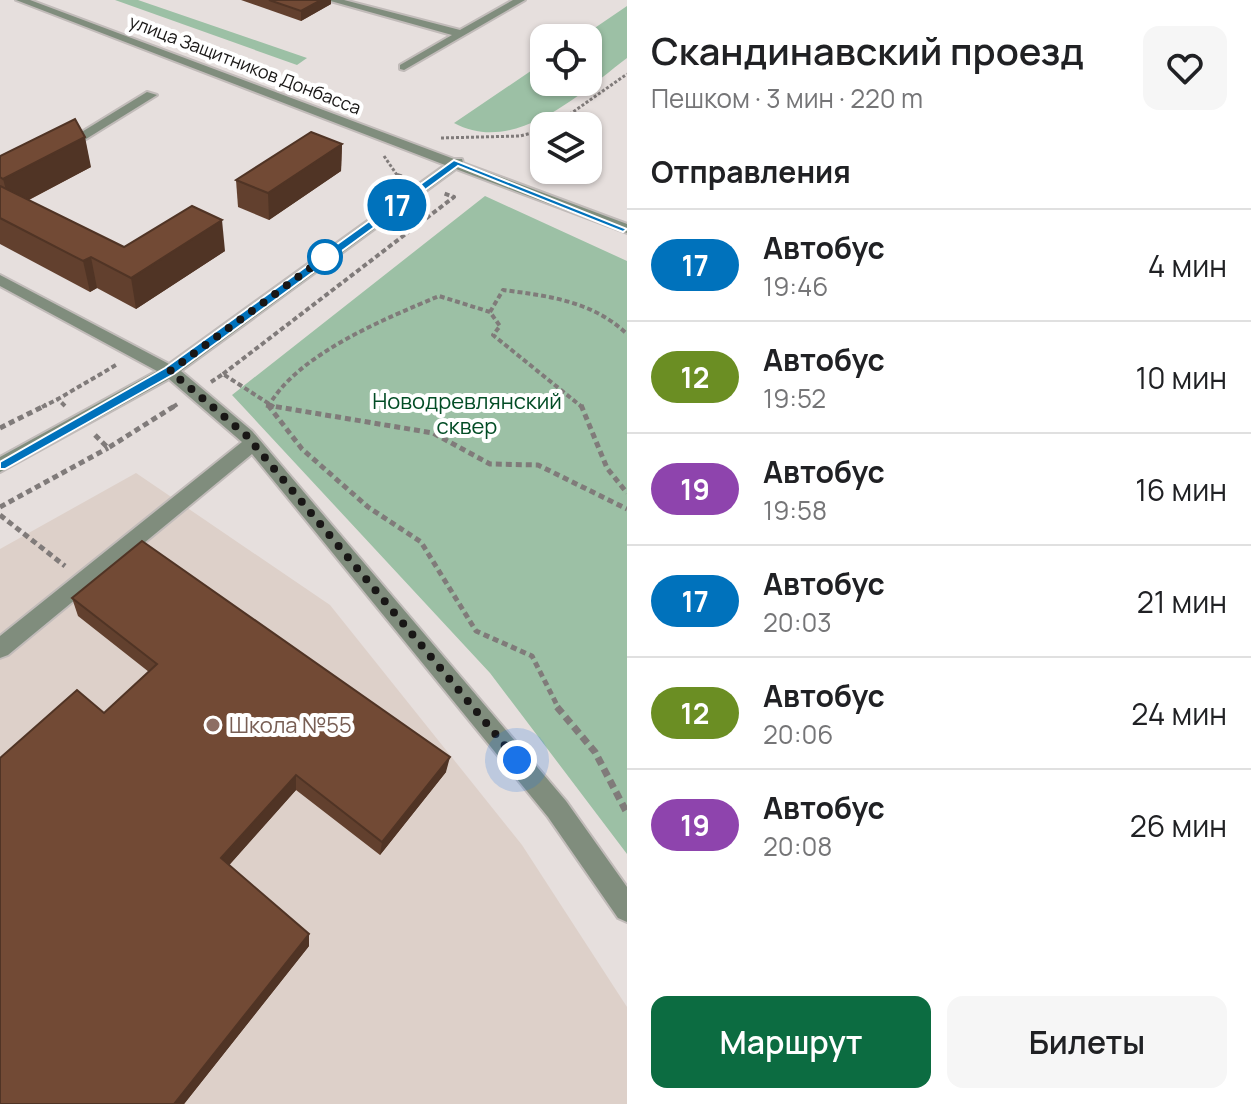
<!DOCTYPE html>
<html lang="ru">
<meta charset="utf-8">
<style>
body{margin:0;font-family:Manrope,sans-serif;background:#f6f6f6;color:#202124;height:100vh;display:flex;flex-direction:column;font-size:30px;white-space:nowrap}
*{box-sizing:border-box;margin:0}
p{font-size:26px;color:#757577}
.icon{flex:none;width:44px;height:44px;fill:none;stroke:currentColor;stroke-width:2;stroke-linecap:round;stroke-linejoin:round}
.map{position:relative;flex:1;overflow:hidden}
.sheet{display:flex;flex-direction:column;background:#fff;width:624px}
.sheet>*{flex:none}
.badge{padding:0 16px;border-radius:26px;font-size:28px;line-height:52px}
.buttons{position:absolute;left:530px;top:24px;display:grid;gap:16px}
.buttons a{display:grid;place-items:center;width:72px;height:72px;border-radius:16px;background:#fff;box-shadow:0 2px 6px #0004;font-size:40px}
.you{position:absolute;width:40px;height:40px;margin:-20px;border:6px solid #fff;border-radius:50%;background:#1a73e8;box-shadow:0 0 0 12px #1a73e833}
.map>.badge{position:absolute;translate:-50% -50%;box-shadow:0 0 0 4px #fff}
h2{padding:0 24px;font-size:30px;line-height:72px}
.round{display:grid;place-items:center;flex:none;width:84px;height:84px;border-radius:16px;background:#f6f6f6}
.head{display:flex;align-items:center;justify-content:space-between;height:136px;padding:0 24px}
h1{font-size:38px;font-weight:600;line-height:60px}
.primary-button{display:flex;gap:16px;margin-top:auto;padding:16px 24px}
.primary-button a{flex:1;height:92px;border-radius:16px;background:#0c6c41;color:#fff;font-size:32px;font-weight:600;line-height:92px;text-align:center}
.primary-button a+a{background:#f6f6f6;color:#202124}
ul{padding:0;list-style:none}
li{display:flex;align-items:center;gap:24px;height:112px;padding:0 24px;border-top:2px solid #e0e0e0}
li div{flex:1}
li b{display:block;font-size:30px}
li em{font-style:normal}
li .badge{min-width:88px;font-weight:700;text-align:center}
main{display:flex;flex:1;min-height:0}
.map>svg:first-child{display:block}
.built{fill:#ddd0c9}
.green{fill:#9cc0a5}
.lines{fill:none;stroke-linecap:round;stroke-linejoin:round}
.minor-casing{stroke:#c1bbb9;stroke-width:4}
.path-far3{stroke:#807b7a;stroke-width:3;stroke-dasharray:3 2;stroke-linecap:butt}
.path-far2{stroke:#807b7a;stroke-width:4;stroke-dasharray:5 3;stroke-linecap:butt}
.path-far1{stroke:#807b7a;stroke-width:5;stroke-dasharray:6 4;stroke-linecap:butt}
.path{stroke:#807b7a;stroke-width:7;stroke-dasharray:8 5;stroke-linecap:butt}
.minor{fill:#808d7d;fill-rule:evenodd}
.wall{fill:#62402e}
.shaded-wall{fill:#503425}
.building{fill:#724a35;stroke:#503425;stroke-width:2}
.line{fill:#0072bc;stroke:#fff;stroke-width:2}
.walk{stroke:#191716;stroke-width:8;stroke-dasharray:0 14.4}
.stop-dot{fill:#fff;stroke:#0072bc;stroke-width:4}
.education-dot{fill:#8d6e63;stroke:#fff;stroke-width:3}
.labels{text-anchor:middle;stroke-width:8;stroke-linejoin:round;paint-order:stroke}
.far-street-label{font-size:18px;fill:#191716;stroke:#fff}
.park-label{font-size:22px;fill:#024c25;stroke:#fff}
.education-label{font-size:22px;fill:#785e54;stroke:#fff;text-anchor:start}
</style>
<main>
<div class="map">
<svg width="627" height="1104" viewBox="0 0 627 1104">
<rect width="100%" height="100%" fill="#e6dfdd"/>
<path class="built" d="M 136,473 L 330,605 L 522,845 L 627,1007 L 627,1104 L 0,1104 L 0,549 Z"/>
<g class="green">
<path d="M 115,0 L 138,0 L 307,58 L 297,65 Z"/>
<path d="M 627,6 L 627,58 C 581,93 515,156 454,123 L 544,62 L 544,82 L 588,82 L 588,38 L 580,38 Z"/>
<path d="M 485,196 L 627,261 L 627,854 L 490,673 L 232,395 Z"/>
</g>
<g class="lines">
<defs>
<g id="minor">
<path d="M 16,0 L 30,0 L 454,159 L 462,159 L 463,163 L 627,224 L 627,233 L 456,169 L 181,371 L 252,431 L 566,801 L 627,887 L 627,922 L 618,918 L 548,817 L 252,454 L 8,655 L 0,658 L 0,636 L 242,442 L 169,379 L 0,472 L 0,457 L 157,371 L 0,286 L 0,275 L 169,364 L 445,165 Z"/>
<path d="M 327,0 L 344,0 L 460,30 L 513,0 L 525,0 L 404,70 L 400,69 L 400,65 L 452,35 Z"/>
<path d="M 147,92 L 157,95 L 65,152 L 54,149 Z"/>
</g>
</defs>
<use href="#minor" class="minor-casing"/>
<g class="path-far3">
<path d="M 553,126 L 627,74"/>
<path d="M 441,138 L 520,136 L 544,130"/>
<path d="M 384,156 L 397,175 L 403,177"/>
</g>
<g class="path-far2">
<path d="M 397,175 L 404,177"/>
<path d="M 490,312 L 503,290 C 549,296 592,301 627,334"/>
<path d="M 223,374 L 454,197 L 443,193"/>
<path d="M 211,382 L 223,374 L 274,407"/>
<path d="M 65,406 L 58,399 L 116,365"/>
<path d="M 42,407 L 58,399"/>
<path d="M 173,407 L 179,403"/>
<path d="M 268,407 C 297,354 385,319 439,296 L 490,312 L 500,326 L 493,335 L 582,407"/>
</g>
<g class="path-far1">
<path d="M 266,405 L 433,433 L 490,464 L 538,465 L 627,509"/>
<path d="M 268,405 L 302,449 L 368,507 L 421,542 L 476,631 L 532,656 L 559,709"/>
<path d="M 581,405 L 607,468 L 627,493"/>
<path d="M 0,428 L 46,405"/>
<path d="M 95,435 L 108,448 L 176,405"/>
<path d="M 0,507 L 108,448"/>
<path d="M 0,515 L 65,566"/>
</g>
<path class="path" d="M 557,707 L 595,752 L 627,813"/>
<use href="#minor" class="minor"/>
</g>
<g class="wall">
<path d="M 241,0 L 331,0 L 331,4 L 301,21 Z"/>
<path d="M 342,144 L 341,171 L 269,220 L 238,207 L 236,180 Z"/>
<path d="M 0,156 L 91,167 L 29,200 L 124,247 L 225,251 L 136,309 L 97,288 L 90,292 L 0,244 Z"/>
<path d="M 72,598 L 446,772 L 380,855 L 296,790 L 229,865 L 309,946 L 184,1104 L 104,713 L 149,672 L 78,616 Z"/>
</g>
<g class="shaded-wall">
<path d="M 321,0 L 331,0 L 331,4 L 301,21 L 301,11 Z"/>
<path d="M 85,137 L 91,167 L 11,209 L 3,179 Z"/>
<path d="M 342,144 L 341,171 L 269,220 L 268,193 Z"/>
<path d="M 222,220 L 225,251 L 136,309 L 131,278 Z"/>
<path d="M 91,257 L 97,288 L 90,292 L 83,261 Z"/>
<path d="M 450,757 L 446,772 L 380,855 L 382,842 Z"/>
<path d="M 296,775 L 296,790 L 224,871 L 221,858 Z"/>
<path d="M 309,934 L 309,946 L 184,1104 L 174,1104 Z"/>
</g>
<g class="building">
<path d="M 269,0 L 321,0 L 301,11 Z"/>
<path d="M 75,119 L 85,137 L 3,179 L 0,177 L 0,156 Z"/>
<path d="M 311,132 L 342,144 L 268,193 L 236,180 Z"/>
<path d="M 0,186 L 124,247 L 192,206 L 222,220 L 131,278 L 91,257 L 83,261 L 0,218 Z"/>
<path d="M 142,541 L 450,757 L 382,842 L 296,775 L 221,858 L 309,934 L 174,1104 L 0,1104 L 0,758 L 77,690 L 104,713 L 157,664 L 72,598 Z"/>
</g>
<path class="line" d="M 454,160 L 627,229 L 623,232 L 458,166 L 174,374 L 5,469 L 0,469 L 0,462 L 165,368 Z"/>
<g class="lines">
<path class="walk" d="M 325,257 L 335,250 L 170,371 L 246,435 L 517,760"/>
</g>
<circle class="stop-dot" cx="325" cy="257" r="16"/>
<circle class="education-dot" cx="213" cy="725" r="8"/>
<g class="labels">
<g class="far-street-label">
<text transform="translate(245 65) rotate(21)" y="6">улица Защитников Донбасса</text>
</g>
<g class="park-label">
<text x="467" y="409">Новодревлянский<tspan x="467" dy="25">сквер</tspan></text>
</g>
<g class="education-label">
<text x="229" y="733">Школа №55</text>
</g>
</g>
</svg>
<div class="buttons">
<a><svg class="icon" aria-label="locate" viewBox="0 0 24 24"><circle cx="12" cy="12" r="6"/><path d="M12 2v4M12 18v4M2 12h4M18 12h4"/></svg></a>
<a><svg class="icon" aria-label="layers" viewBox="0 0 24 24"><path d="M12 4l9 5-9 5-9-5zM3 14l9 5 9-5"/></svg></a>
</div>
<div class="you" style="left:517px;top:760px"></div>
<b class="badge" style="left:397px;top:205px;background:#0072bc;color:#fff">17</b>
</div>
<section class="sheet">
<div class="head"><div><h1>Скандинавский проезд</h1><p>Пешком · 3 мин · 220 m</p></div><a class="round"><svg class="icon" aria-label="heart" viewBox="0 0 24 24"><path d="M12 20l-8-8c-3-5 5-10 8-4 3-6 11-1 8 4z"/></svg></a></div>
<h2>Отправления</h2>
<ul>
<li><span class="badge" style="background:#0072bc;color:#fff">17</span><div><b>Автобус</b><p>19:46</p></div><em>4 мин</em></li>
<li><span class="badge" style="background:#6b8e23;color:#fff">12</span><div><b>Автобус</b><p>19:52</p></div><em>10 мин</em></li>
<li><span class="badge" style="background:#8e44ad;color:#fff">19</span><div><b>Автобус</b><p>19:58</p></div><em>16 мин</em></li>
<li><span class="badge" style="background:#0072bc;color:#fff">17</span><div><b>Автобус</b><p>20:03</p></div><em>21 мин</em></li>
<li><span class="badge" style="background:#6b8e23;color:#fff">12</span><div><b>Автобус</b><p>20:06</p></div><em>24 мин</em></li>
<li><span class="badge" style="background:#8e44ad;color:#fff">19</span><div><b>Автобус</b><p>20:08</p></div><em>26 мин</em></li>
</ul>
<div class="primary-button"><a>Маршрут</a><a>Билеты</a></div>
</section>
</main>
